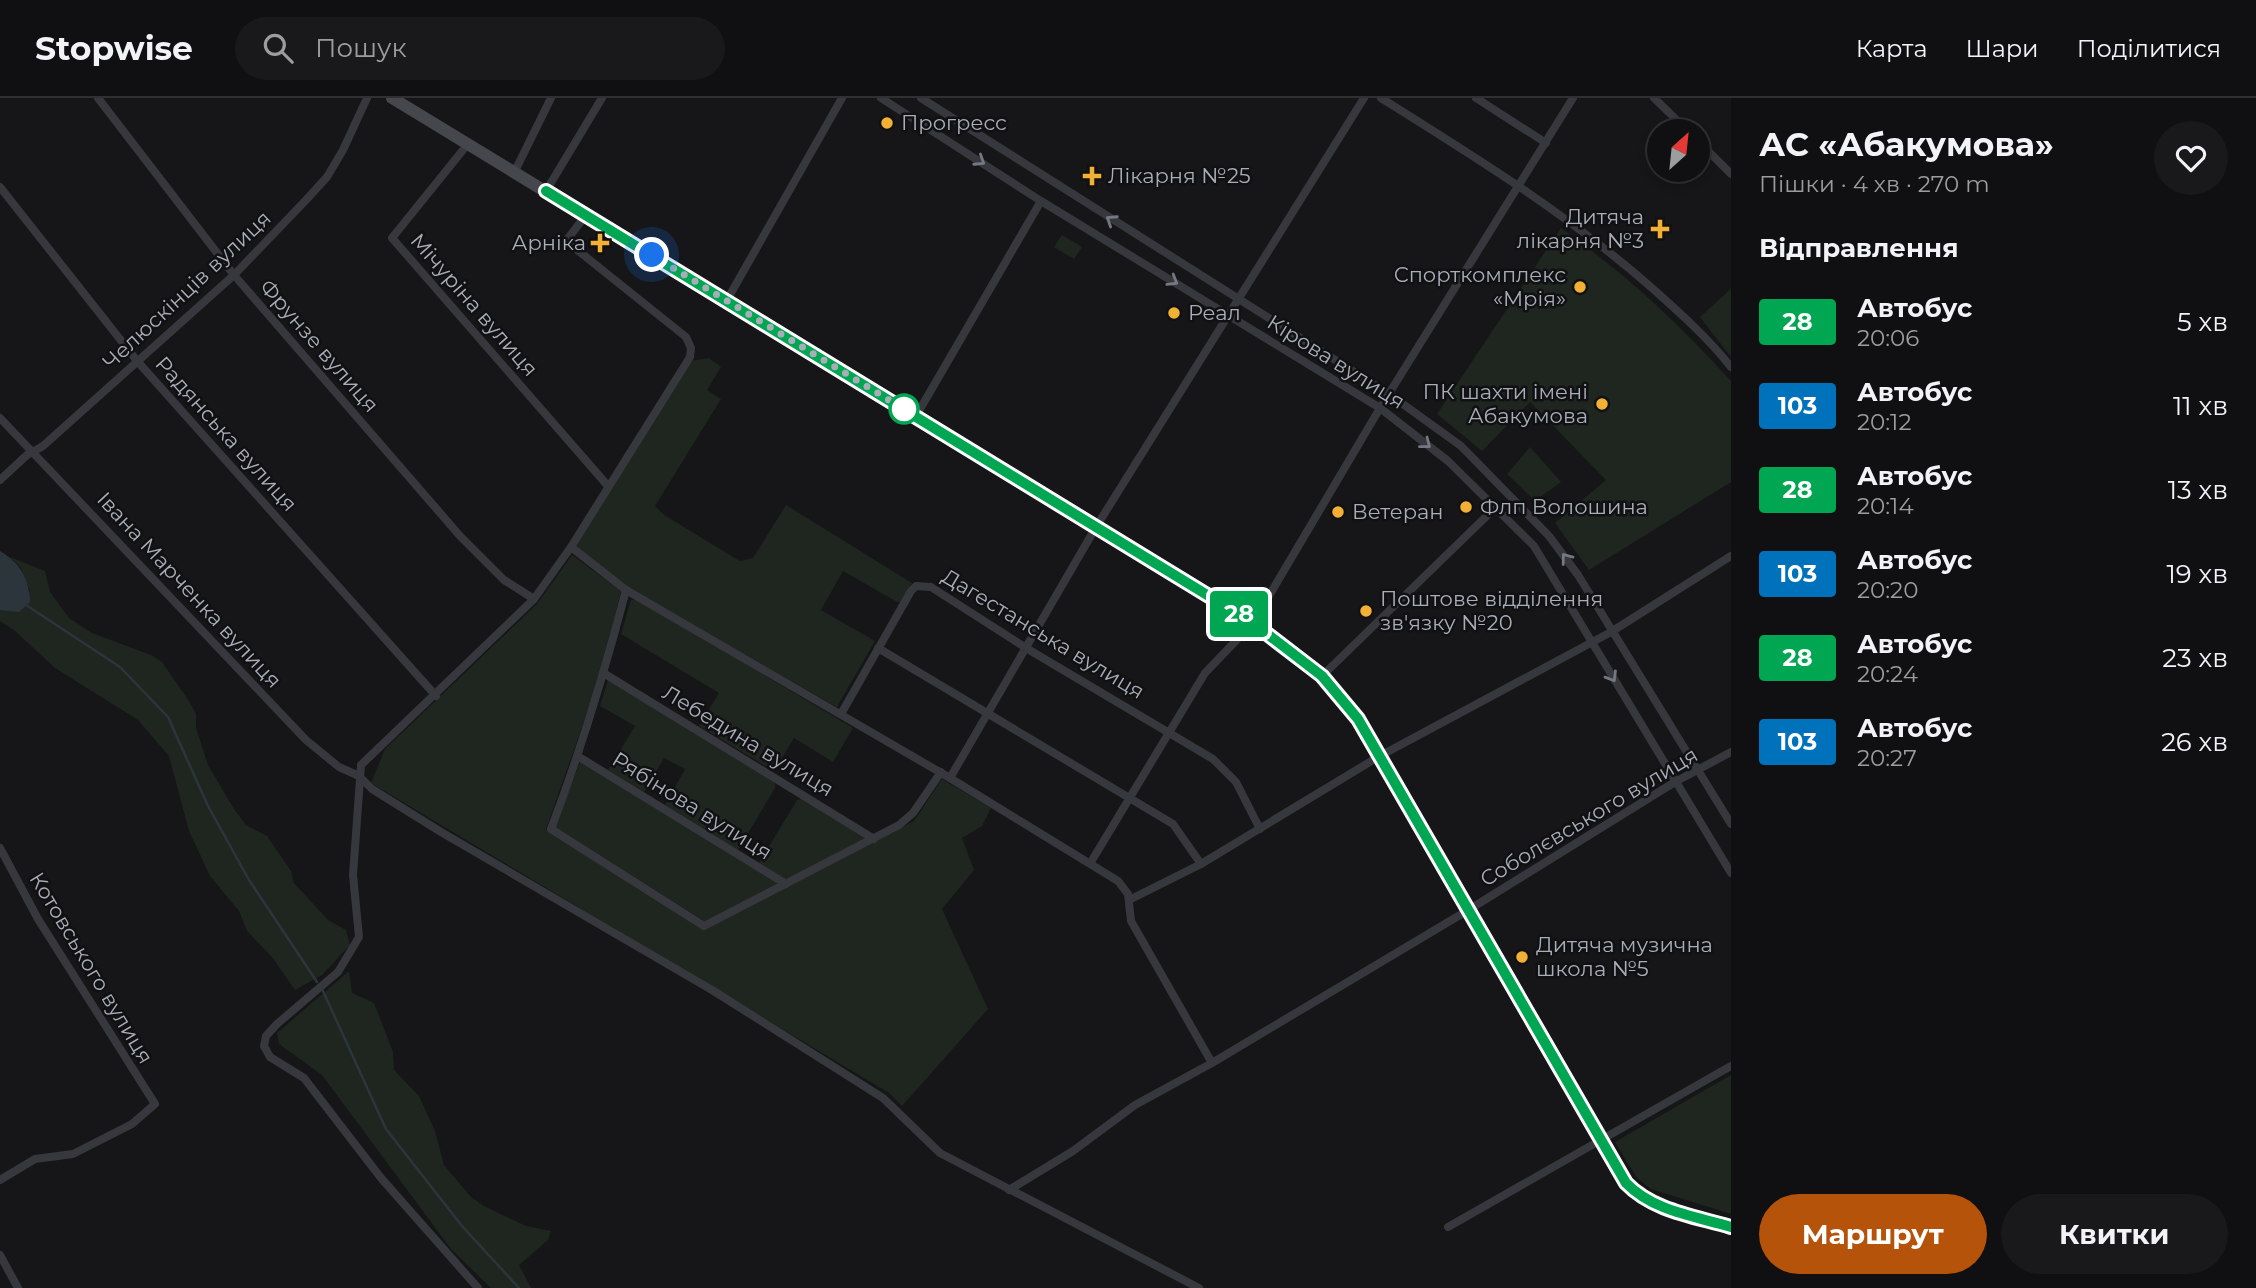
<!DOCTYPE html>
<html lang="uk">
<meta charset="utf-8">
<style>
body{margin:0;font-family:Montserrat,sans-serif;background:#19191b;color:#f1f3f6;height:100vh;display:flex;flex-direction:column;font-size:26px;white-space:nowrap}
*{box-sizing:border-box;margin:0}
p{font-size:23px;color:#9c9d9f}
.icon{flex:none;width:38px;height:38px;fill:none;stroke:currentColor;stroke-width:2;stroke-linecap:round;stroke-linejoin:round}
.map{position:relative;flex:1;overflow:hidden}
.sheet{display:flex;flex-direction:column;background:#101012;width:525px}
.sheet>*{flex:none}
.badge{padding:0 14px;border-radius:5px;font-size:24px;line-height:46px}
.needle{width:46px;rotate:27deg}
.buttons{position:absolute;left:1647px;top:21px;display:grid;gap:14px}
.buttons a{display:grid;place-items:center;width:63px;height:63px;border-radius:50%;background:#101012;box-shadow:0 4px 10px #0003,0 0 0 2px #303032;font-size:35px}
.you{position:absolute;width:35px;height:35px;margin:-18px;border:5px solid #fff;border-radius:50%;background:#1a73e8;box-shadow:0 0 0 10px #1a73e833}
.map>.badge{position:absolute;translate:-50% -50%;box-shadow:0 0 0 4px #fff}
h2{padding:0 28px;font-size:26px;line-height:63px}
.round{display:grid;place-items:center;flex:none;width:74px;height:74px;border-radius:37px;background:#19191b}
.head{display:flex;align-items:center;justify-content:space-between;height:119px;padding:0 28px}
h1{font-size:33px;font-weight:700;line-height:52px}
.cta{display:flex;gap:14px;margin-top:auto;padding:14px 28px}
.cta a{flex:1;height:80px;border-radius:42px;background:#b45309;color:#fff;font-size:28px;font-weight:700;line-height:80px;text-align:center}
.cta a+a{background:#19191b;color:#f1f3f6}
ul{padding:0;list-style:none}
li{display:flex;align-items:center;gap:21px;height:84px;padding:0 28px}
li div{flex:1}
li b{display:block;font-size:26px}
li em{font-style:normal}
li .badge{min-width:77px;font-weight:700;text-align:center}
header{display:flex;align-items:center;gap:42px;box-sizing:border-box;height:98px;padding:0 35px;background:#101012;border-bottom:2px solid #303032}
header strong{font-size:33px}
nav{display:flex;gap:38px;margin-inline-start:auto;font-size:24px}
.search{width:490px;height:63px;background:#19191b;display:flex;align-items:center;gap:18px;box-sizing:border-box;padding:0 24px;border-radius:38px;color:#9c9d9f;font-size:26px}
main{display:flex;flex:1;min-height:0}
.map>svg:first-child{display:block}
.green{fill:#1e261f}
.water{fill:#2c353c}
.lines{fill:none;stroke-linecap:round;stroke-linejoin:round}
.stream{stroke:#2c353c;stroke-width:2.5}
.street{stroke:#37383d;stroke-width:8}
.secondary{stroke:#45474d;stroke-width:12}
.oneway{stroke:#757881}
.line-casing{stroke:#fff;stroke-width:16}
.line{stroke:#00a651;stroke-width:10}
.walk{stroke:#a8adb8;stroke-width:7;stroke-dasharray:0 12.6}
.poi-dot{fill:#f2b134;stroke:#111113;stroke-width:2.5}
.stop-dot{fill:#fff;stroke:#00a651;stroke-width:3.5}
.labels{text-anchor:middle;stroke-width:5;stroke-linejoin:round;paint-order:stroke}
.poi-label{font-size:21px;fill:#a8adb8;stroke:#111113;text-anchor:start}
.street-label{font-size:21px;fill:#a8adb8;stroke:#111113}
</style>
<header>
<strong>Stopwise</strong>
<div class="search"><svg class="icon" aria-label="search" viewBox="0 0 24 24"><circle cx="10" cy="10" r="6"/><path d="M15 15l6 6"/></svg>Пошук</div>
<nav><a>Карта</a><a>Шари</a><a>Поділитися</a></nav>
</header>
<main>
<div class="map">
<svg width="1731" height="1190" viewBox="0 0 1731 1190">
<rect width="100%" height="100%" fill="#161618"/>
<g class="green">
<path d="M 1561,130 C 1628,178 1675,222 1731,283 L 1731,384 L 1589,472 L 1555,425 L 1606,382 L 1530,304 L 1482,353 L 1437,316 Z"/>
<path d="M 1062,137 L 1082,149 L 1074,161 L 1054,149 Z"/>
<path d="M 1731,191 L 1731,259 L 1700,219 Z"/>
<path d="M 709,260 L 721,269 L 707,292 L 721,301 L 655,408 L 664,417 L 740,463 L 753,460 L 786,407 L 912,485 L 900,504 L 897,504 L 843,473 L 821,512 L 875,543 L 837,609 L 631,492 L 575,449 L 690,263 Z"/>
<path d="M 1530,349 L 1561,384 L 1535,403 L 1507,376 Z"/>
<path d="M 572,457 L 621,493 L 601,575 L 546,731 L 703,832 L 914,723 L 942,681 L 991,710 L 982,728 L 962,740 L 974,772 L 942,811 L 988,911 L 902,1008 L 889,995 L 371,685 L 385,651 L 537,506 Z"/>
<path d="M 10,459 L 45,473 L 50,494 L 69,520 L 92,535 L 151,557 L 162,564 L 189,603 L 196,616 L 196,630 L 208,667 L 234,711 L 246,727 L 267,738 L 291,773 L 294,785 L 328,822 L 346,832 L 350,847 L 322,877 L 295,892 L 272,859 L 247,833 L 239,813 L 210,778 L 189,733 L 169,658 L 138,622 L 55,570 L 14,532 L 0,523 L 0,512 L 30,493 L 21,470 Z"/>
<path d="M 637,501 L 853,630 L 833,664 L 794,640 L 774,673 L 699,628 L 719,595 L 621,536 L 631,502 Z"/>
<path d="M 608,582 L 775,684 L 775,690 L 738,752 L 665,707 L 685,671 L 664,660 L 644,694 L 608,672 L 635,628 L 600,608 Z"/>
<path d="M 580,664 L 782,787 L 706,824 L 555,729 Z"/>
<path d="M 802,701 L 868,741 L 789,783 L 759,765 L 797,702 Z"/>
<path d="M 349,873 L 352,895 L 374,905 L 393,954 L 394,972 L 419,998 L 435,1033 L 444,1067 L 471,1099 L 484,1108 L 526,1128 L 551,1133 L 548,1142 L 519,1167 L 531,1190 L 491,1190 L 451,1151 L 322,977 L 279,946 L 277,935 Z"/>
<path d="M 1731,977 L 1731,1116 L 1651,1091 L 1637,1080 L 1615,1044 Z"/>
</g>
<path class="water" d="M 0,453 C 20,465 29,480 30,504 L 19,514 L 0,512 Z"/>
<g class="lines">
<g class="stream">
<path d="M 26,507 L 120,569 L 168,619 L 208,708 L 249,782 L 317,884"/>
<path d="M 323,893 L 386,1031 L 462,1128 L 519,1190"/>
</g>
<g class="street">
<path d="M 98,0 L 234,177 L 460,438 L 504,482 L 534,501"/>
<path d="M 881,0 L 1041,103 L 1380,310 L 1448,363 L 1534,448 L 1731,775"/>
<path d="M 921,0 L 1389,296 L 1461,348 L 1549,438 L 1578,477 L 1731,726"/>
<path d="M 1381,0 C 1475,59 1568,116 1652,190 C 1680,215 1708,240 1731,269"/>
<path d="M 1476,0 L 1546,45"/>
<path d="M 1654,0 L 1688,33"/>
<path d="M 1698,43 L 1731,76"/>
<path d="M 467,47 L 392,140 L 608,388"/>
<path d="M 514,75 L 551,0"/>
<path d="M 0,89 L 138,264 L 436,598"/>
<path d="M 546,93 L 602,0"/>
<path d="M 727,202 L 842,0"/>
<path d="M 916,318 L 1041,103"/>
<path d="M 0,320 L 306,642 L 339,669 L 359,678 L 372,691 L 441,734 L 712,892 L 883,1000 L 940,1055 L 1199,1190"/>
<path d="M 0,382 L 27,357 L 43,348 L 234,177 L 306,102 L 327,79 L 343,52 L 367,0"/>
<path d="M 571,449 L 626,492 L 950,680 L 1096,429 L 1364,0"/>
<path d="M 626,492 C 605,573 581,652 551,731 L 704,828 L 899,727 L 913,715 L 941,674"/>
<path d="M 878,550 L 1173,726 L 1201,766"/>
<path d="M 605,576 L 874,741"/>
<path d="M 1322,578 L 1496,409"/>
<path d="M 841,616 L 911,493 L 916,488 L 931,489 L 1026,550 L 1213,661 L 1236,684 L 1260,731"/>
<path d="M 579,659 L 786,786"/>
<path d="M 950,680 L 1118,783 L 1128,796 L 1131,823 L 1212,965"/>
<path d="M 0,750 L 38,821 L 155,1006 L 132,1026 L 73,1056 L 35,1061 L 0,1082"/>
<path d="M 1091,764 L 1205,575 L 1253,525 L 1380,310 L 1573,0"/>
<path d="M 1129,802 L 1201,766 L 1378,659 L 1611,534 L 1731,458"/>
<path d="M 1009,1092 L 1073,1053 L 1135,1007 L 1212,965 L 1470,811 L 1675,684 L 1731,654"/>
<path d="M 1448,1129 L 1731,968"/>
<path d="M 0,1157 L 18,1190"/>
<path d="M 478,1190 L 381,1080 L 304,980 L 270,959 L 264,948 L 266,938 L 277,926 L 338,874 L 359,839 L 353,777 L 361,667 L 534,501 L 571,449 L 690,259 L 691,250 L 686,239 L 566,143 L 586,117"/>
</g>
<path class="secondary" d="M 392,0 L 1182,481 C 1246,521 1313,559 1358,621 L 1626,1085 C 1653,1114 1695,1118 1731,1129"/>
</g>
<defs><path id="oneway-chevron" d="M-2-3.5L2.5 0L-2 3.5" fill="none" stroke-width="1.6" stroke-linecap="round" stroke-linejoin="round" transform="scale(1.75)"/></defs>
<g class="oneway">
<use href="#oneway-chevron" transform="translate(980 63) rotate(33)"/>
<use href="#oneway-chevron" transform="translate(1111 122) rotate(-147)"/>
<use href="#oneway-chevron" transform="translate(1173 183) rotate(31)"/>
<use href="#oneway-chevron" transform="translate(1426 346) rotate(38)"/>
<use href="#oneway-chevron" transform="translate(1566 460) rotate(-127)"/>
<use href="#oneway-chevron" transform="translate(1612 579) rotate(59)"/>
</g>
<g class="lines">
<defs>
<path id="line" d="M 546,93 L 1253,525 L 1322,578 L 1358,621 L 1626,1085 C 1653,1113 1694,1118 1731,1129"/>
</defs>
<use href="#line" class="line-casing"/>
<use href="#line" class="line"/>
<path class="walk" d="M 652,157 L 907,313 L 904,311"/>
</g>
<g class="poi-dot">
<circle cx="887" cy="25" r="7"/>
<path d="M1088.5 67.5h7v7h7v7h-7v7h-7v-7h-7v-7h7z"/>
<path d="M1656.5 120.5h7v7h7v7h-7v7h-7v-7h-7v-7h7z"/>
<path d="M596.5 134.5h7v7h7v7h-7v7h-7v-7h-7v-7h7z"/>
<circle cx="1580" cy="189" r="7"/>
<circle cx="1174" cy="215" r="7"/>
<circle cx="1602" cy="306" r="7"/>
<circle cx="1466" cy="409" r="7"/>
<circle cx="1338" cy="414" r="7"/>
<circle cx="1366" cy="513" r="7"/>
<circle cx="1522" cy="859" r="7"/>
</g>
<circle class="stop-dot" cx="904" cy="311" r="14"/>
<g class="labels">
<g class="poi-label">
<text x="901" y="32">Прогресс</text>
<text x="1108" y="85">Лікарня №25</text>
<text x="1644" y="126" text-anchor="end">Дитяча<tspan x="1644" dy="24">лікарня №3</tspan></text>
<text x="586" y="152" text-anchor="end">Арніка</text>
<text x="1566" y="184" text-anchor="end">Спорткомплекс<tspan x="1566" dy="24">«Мрія»</tspan></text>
<text x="1188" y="222">Реал</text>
<text x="1588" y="301" text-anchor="end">ПК шахти імені<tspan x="1588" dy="24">Абакумова</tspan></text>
<text x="1480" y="416">Флп Волошина</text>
<text x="1352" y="421">Ветеран</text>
<text x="1380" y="508">Поштове відділення<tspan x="1380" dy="24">зв'язку №20</tspan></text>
<text x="1536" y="854">Дитяча музична<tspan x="1536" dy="24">школа №5</tspan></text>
</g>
<g class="street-label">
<text transform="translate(187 192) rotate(-43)" y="7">Челюскінців вулиця</text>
<text transform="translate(474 207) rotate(49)" y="7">Мічуріна вулиця</text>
<text transform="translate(319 248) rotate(49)" y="7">Фрунзе вулиця</text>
<text transform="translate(1336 264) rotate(32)" y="7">Кірова вулиця</text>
<text transform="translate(226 336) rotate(48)" y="7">Радянська вулиця</text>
<text transform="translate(189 492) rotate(47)" y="7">Івана Марченка вулиця</text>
<text transform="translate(1043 536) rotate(31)" y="7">Дагестанська вулиця</text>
<text transform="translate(748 643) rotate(31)" y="7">Лебедина вулиця</text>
<text transform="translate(692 708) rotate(32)" y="7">Рябінова вулиця</text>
<text transform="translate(1589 719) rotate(-31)" y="7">Соболєвського вулиця</text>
<text transform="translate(91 870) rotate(59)" y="7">Котовського вулиця</text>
</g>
</g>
</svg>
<div class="buttons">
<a><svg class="needle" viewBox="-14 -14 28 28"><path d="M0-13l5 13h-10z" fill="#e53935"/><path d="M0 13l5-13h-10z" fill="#9c9d9f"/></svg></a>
</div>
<div class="you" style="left:652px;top:157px"></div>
<b class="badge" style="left:1239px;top:516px;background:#00a651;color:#fff">28</b>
</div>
<section class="sheet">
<div class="head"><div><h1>АС «Абакумова»</h1><p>Пішки · 4 хв · 270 m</p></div><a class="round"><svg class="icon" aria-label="heart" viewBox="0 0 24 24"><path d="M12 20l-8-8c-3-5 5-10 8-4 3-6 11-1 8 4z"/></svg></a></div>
<h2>Відправлення</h2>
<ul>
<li><span class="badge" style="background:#00a651;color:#fff">28</span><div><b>Автобус</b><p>20:06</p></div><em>5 хв</em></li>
<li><span class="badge" style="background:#0072bc;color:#fff">103</span><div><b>Автобус</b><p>20:12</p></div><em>11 хв</em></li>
<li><span class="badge" style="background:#00a651;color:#fff">28</span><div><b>Автобус</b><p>20:14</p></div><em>13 хв</em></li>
<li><span class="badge" style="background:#0072bc;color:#fff">103</span><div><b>Автобус</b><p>20:20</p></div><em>19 хв</em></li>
<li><span class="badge" style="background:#00a651;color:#fff">28</span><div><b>Автобус</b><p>20:24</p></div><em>23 хв</em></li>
<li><span class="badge" style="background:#0072bc;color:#fff">103</span><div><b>Автобус</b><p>20:27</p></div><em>26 хв</em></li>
</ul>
<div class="cta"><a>Маршрут</a><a>Квитки</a></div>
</section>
</main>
